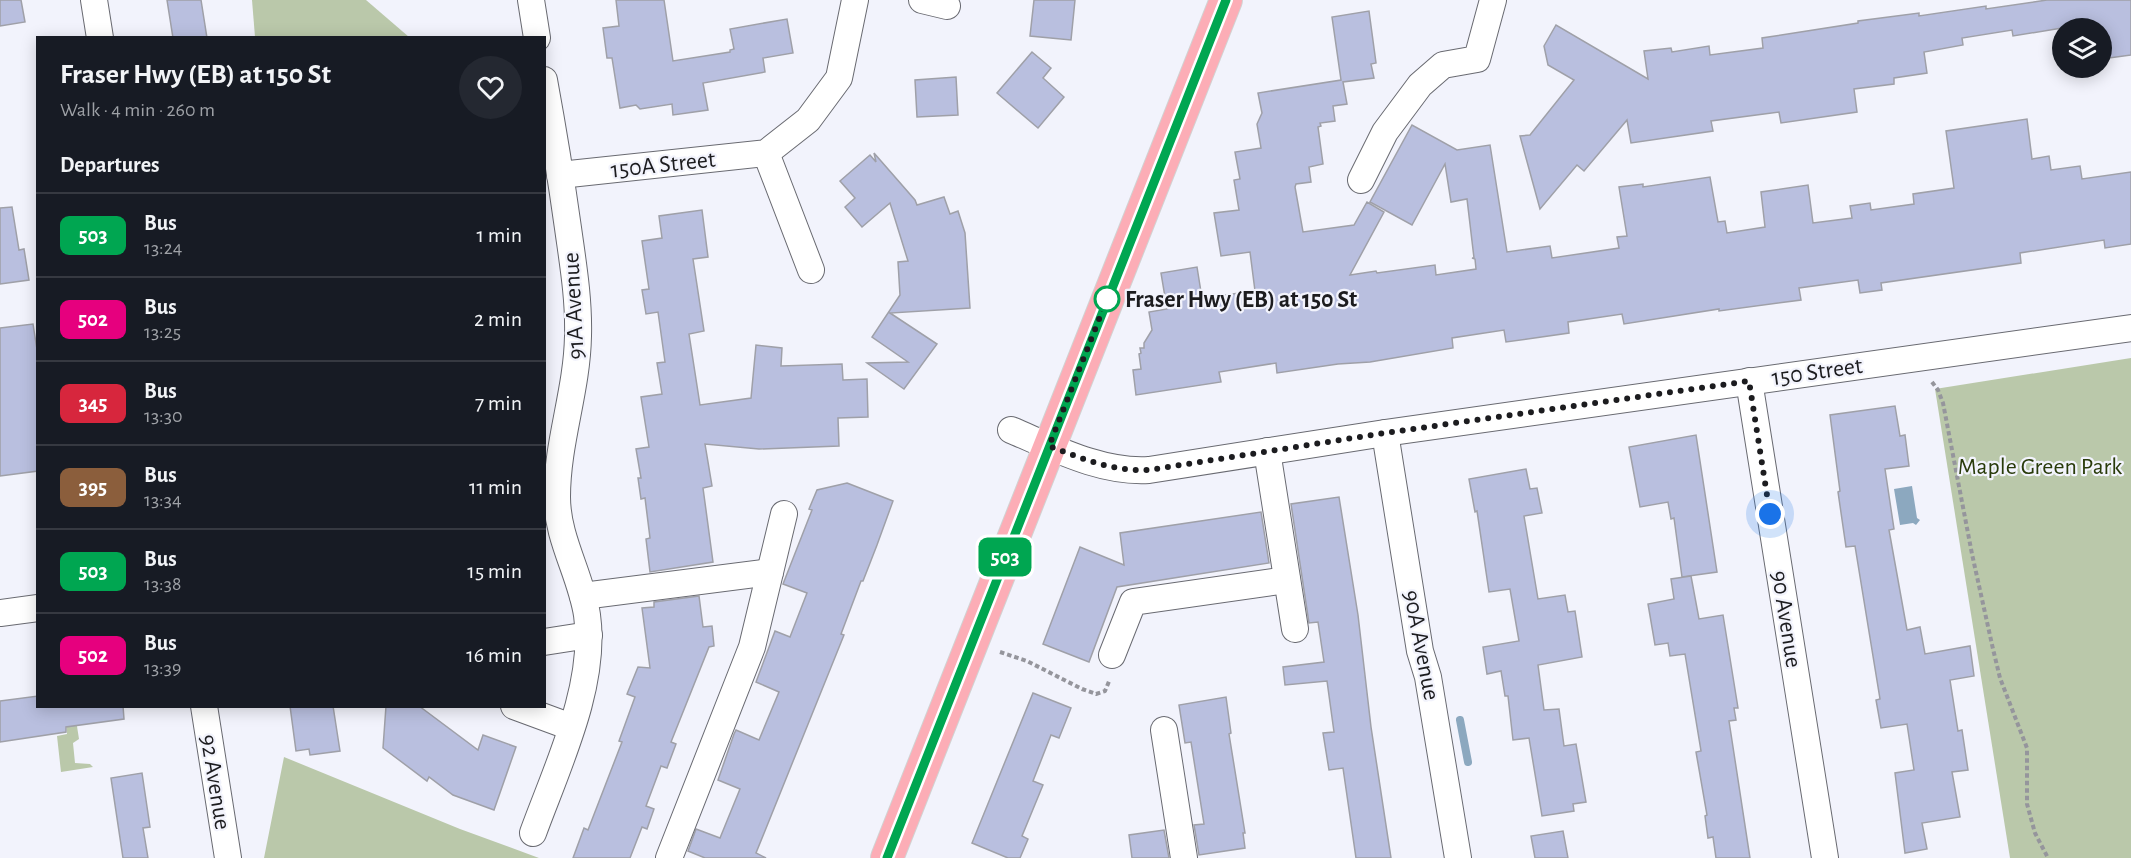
<!DOCTYPE html>
<meta charset="utf-8">
<style>
body{margin:0;font-family:"Alegreya Sans",sans-serif;background:#242831;color:#f1f3f6;height:100vh;display:flex;flex-direction:column;font-size:22px;white-space:nowrap}
*{box-sizing:border-box;margin:0}
p{font-size:20px;color:#9ea1a6}
.icon{flex:none;width:33px;height:33px;fill:none;stroke:currentColor;stroke-width:2;stroke-linecap:round;stroke-linejoin:round}
.map{position:relative;flex:1;overflow:hidden}
.drawer{position:absolute;left:36px;top:36px;width:510px;height:672px;display:flex;flex-direction:column;background:#171b24;border-radius:0px;box-shadow:0 3px 15px #0003}
.drawer>*{flex:none}
.badge{padding:0 12px;border-radius:9px;font-size:21px;line-height:39px}
.buttons{position:absolute;left:2052px;top:18px;display:grid;gap:12px}
.buttons a{display:grid;place-items:center;width:60px;height:60px;border-radius:50%;background:#171b24;box-shadow:0 3px 15px #0003;font-size:30px}
.you{position:absolute;width:30px;height:30px;margin:-15px;border:4px solid #fff;border-radius:50%;background:#1a73e8;box-shadow:0 0 0 9px #1a73e833}
.map>.badge{position:absolute;translate:-50% -50%;box-shadow:0 0 0 3px #fff}
h2{padding:0 24px;font-size:22px;line-height:54px}
.round{display:grid;place-items:center;flex:none;width:63px;height:63px;border-radius:32px;background:#242831}
.overview{display:flex;align-items:center;justify-content:space-between;height:102px;padding:0 24px}
h1{font-size:28px;font-weight:600;line-height:45px}
ul{padding:0;list-style:none}
li{display:flex;align-items:center;gap:18px;height:84px;padding:0 24px;border-top:2px solid #363941}
li div{flex:1}
li b{display:block;font-size:22px}
li em{font-style:normal}
li .badge{min-width:66px;font-weight:700;text-align:center}
.map>svg:first-child{display:block}
.green{fill:#bac8aa}
.water{fill:#8ca8bf}
.lines{fill:none;stroke-linecap:round;stroke-linejoin:round}
.stream{stroke:#8ca8bf;stroke-width:8}
.building{fill:#b9bfdf;stroke:#9fa0a8;stroke-width:1.5}
.minor-casing{stroke:#696a71;stroke-width:28}
.major-casing{stroke:#d2d2d2;stroke-width:34}
.path{stroke:#95959c;stroke-width:4;stroke-dasharray:4.5 3;stroke-linecap:butt}
.minor{stroke:#fff;stroke-width:26}
.major{stroke:#fcadb6;stroke-width:32}
.line-casing{stroke:#fff;stroke-width:14}
.line{stroke:#00a651;stroke-width:9}
.walk{stroke:#1c1c1f;stroke-width:6;stroke-dasharray:0 10.8}
.stop-dot{fill:#fff;stroke:#00a651;stroke-width:3}
.labels{text-anchor:middle;stroke-width:4.5;stroke-linejoin:round;paint-order:stroke}
.street-label{font-size:24px;fill:#1c1c1f;stroke:#f2f3fc}
.stop-label{font-size:24px;font-weight:bold;fill:#1c1c1f;stroke:#f2f3fc;text-anchor:start}
.park-label{font-size:24px;fill:#293b0a;stroke:#f2f3fc}
</style>
<div class="map">
<svg width="2131" height="858" viewBox="0 0 2131 858">
<rect width="100%" height="100%" fill="#f2f3fc"/>
<g class="green">
<path d="M 252,0 L 366,0 L 409,37 L 255,37 Z"/>
<path d="M 2131,358 L 2131,858 L 2010,858 L 1935,389 Z"/>
<path d="M 66,718 L 76,720 L 79,739 L 73,743 L 75,763 L 90,764 L 93,767 L 61,772 L 57,736 L 67,734 Z"/>
<path d="M 284,757 L 460,829 L 539,858 L 264,858 Z"/>
</g>
<path class="water" d="M 1912,486 L 1917,518 L 1920,520 L 1916,525 L 1913,523 L 1900,525 L 1894,489 Z"/>
<g class="lines">
<path class="stream" d="M 1460,720 L 1468,762"/>
</g>
<g class="building">
<path d="M 0,0 L 21,0 L 25,22 L 0,26 Z"/>
<path d="M 167,0 L 201,0 L 207,38 L 173,38 Z"/>
<path d="M 616,0 L 664,0 L 673,61 L 730,52 L 730,50 L 734,49 L 730,29 L 787,19 L 793,53 L 763,58 L 765,72 L 703,83 L 708,110 L 673,115 L 672,104 L 640,109 L 636,105 L 620,108 L 612,58 L 607,58 L 603,28 L 619,26 Z"/>
<path d="M 1034,0 L 1075,0 L 1071,40 L 1030,36 Z"/>
<path d="M 2047,0 L 2131,0 L 2131,55 L 2102,59 L 2102,28 L 2062,28 L 2013,36 L 2012,30 L 1962,38 L 1963,45 L 1924,52 L 1927,73 L 1894,78 L 1894,84 L 1854,89 L 1857,112 L 1781,123 L 1779,112 L 1764,114 L 1711,121 L 1713,131 L 1631,143 L 1627,120 L 1584,171 L 1577,165 L 1540,209 L 1520,136 L 1530,135 L 1574,80 L 1548,65 L 1544,46 L 1556,25 L 1648,79 L 1644,51 L 1671,48 L 1672,52 L 1709,46 L 1710,55 L 1763,48 L 1762,38 L 1858,23 L 1858,21 L 1919,13 L 1919,16 L 1986,6 L 1986,9 Z"/>
<path d="M 1369,11 L 1376,63 L 1371,64 L 1374,78 L 1343,82 L 1347,104 L 1333,106 L 1335,121 L 1320,123 L 1321,126 L 1318,127 L 1323,164 L 1309,167 L 1311,182 L 1296,184 L 1295,187 L 1303,232 L 1354,225 L 1367,202 L 1384,212 L 1350,275 L 1376,271 L 1377,273 L 1435,265 L 1436,275 L 1476,269 L 1475,259 L 1472,258 L 1474,258 L 1467,199 L 1451,202 L 1445,164 L 1412,225 L 1370,202 L 1412,125 L 1457,150 L 1490,145 L 1507,252 L 1550,246 L 1552,258 L 1619,248 L 1617,237 L 1627,236 L 1619,187 L 1643,184 L 1643,187 L 1710,177 L 1718,222 L 1725,221 L 1727,233 L 1765,227 L 1761,192 L 1808,185 L 1813,223 L 1852,218 L 1850,206 L 1870,203 L 1871,210 L 1914,204 L 1913,194 L 1954,188 L 1946,131 L 2027,119 L 2032,159 L 2049,156 L 2051,170 L 2080,166 L 2082,179 L 2131,172 L 2131,244 L 2105,248 L 2104,240 L 2020,253 L 2021,263 L 1881,283 L 1882,290 L 1860,293 L 1858,280 L 1799,288 L 1801,300 L 1719,311 L 1719,309 L 1624,324 L 1622,314 L 1568,322 L 1569,333 L 1506,342 L 1504,330 L 1452,338 L 1453,348 L 1370,362 L 1338,364 L 1277,373 L 1276,363 L 1219,372 L 1221,382 L 1136,395 L 1133,370 L 1141,369 L 1139,354 L 1141,353 L 1140,348 L 1144,348 L 1144,343 L 1152,330 L 1149,312 L 1167,309 L 1161,273 L 1197,267 L 1202,298 L 1255,291 L 1250,252 L 1221,256 L 1214,213 L 1239,210 L 1234,180 L 1240,179 L 1235,152 L 1261,148 L 1257,124 L 1262,113 L 1258,93 L 1341,80 L 1332,17 Z"/>
<path d="M 1032,52 L 1051,68 L 1043,78 L 1064,97 L 1038,128 L 997,93 Z"/>
<path d="M 956,77 L 958,115 L 917,117 L 915,80 Z"/>
<path d="M 874,153 L 915,200 L 917,205 L 944,197 L 950,214 L 958,211 L 965,233 L 970,308 L 890,313 L 937,344 L 904,389 L 867,363 L 908,362 L 872,337 L 900,295 L 898,262 L 908,261 L 890,203 L 862,227 L 845,207 L 855,198 L 840,181 L 870,155 L 876,162 Z"/>
<path d="M 12,207 L 19,250 L 24,249 L 29,280 L 0,284 L 0,208 Z"/>
<path d="M 702,210 L 708,257 L 693,259 L 704,331 L 689,334 L 700,405 L 751,398 L 756,345 L 782,348 L 781,366 L 842,364 L 843,380 L 867,379 L 868,417 L 838,418 L 839,446 L 759,449 L 705,444 L 712,486 L 703,488 L 713,562 L 650,572 L 646,539 L 650,538 L 645,498 L 641,499 L 638,478 L 641,478 L 636,449 L 649,447 L 641,397 L 662,394 L 657,363 L 665,362 L 658,312 L 646,314 L 642,290 L 649,289 L 642,241 L 662,238 L 659,216 Z"/>
<path d="M 33,324 L 38,356 L 38,471 L 0,476 L 0,328 Z"/>
<path d="M 1895,406 L 1900,436 L 1905,435 L 1909,466 L 1885,469 L 1894,529 L 1889,530 L 1907,630 L 1920,627 L 1925,654 L 1970,646 L 1974,676 L 1950,680 L 1958,731 L 1962,730 L 1968,770 L 1952,772 L 1960,817 L 1922,823 L 1927,849 L 1905,853 L 1895,773 L 1914,770 L 1907,724 L 1881,728 L 1876,700 L 1880,699 L 1855,546 L 1846,547 L 1838,492 L 1840,491 L 1830,415 Z"/>
<path d="M 1696,435 L 1717,572 L 1682,577 L 1674,518 L 1671,519 L 1668,502 L 1640,507 L 1629,447 Z"/>
<path d="M 1526,469 L 1530,489 L 1537,488 L 1542,513 L 1524,516 L 1538,599 L 1565,595 L 1568,612 L 1575,611 L 1582,657 L 1538,665 L 1544,710 L 1559,709 L 1564,746 L 1576,744 L 1586,802 L 1573,804 L 1574,811 L 1542,816 L 1529,738 L 1513,740 L 1508,696 L 1505,696 L 1501,671 L 1487,674 L 1483,647 L 1519,641 L 1510,589 L 1489,592 L 1477,511 L 1475,512 L 1469,479 Z"/>
<path d="M 847,483 L 893,501 L 877,545 L 863,581 L 861,581 L 841,634 L 844,635 L 756,853 L 766,858 L 705,858 L 688,851 L 696,829 L 720,838 L 740,789 L 718,780 L 734,734 L 736,730 L 759,740 L 779,692 L 756,682 L 775,631 L 790,637 L 807,593 L 783,584 L 812,510 L 809,509 L 817,490 Z"/>
<path d="M 1339,497 L 1358,615 L 1371,727 L 1391,858 L 1356,858 L 1343,768 L 1329,770 L 1323,733 L 1334,732 L 1327,681 L 1285,685 L 1283,667 L 1324,662 L 1318,622 L 1309,623 L 1291,504 Z"/>
<path d="M 1261,512 L 1269,563 L 1117,587 L 1089,662 L 1043,644 L 1080,547 L 1124,565 L 1120,533 Z"/>
<path d="M 1691,576 L 1699,619 L 1723,615 L 1738,708 L 1734,708 L 1736,720 L 1729,721 L 1750,858 L 1716,858 L 1713,837 L 1708,838 L 1705,816 L 1707,815 L 1696,752 L 1701,751 L 1685,654 L 1670,656 L 1668,643 L 1655,645 L 1648,604 L 1674,599 L 1671,579 Z"/>
<path d="M 699,596 L 703,627 L 712,626 L 714,646 L 709,647 L 671,742 L 676,744 L 667,768 L 661,766 L 646,806 L 654,809 L 647,829 L 642,827 L 630,858 L 573,858 L 584,828 L 588,830 L 622,742 L 619,741 L 635,697 L 627,694 L 638,667 L 650,668 L 642,608 L 654,607 L 654,602 Z"/>
<path d="M 1033,693 L 1071,708 L 1059,738 L 1051,735 L 1033,781 L 1043,785 L 1022,836 L 1028,839 L 1020,858 L 1008,858 L 972,843 Z"/>
<path d="M 38,696 L 38,706 L 123,706 L 124,719 L 66,727 L 66,732 L 0,742 L 0,701 Z"/>
<path d="M 1226,697 L 1231,733 L 1229,734 L 1245,833 L 1243,833 L 1245,848 L 1199,855 L 1194,825 L 1204,824 L 1191,742 L 1185,743 L 1179,705 Z"/>
<path d="M 290,706 L 333,706 L 340,751 L 310,755 L 309,749 L 296,751 Z"/>
<path d="M 386,706 L 419,706 L 478,750 L 483,735 L 516,747 L 494,810 L 453,795 L 429,777 L 427,781 L 383,748 Z"/>
<path d="M 142,773 L 150,827 L 143,828 L 148,858 L 123,858 L 111,778 Z"/>
<path d="M 1164,830 L 1169,858 L 1132,858 L 1129,835 Z"/>
<path d="M 1563,831 L 1568,858 L 1535,858 L 1531,836 Z"/>
</g>
<g class="lines">
<defs>
<g id="minor">
<path d="M 94,0 L 100,38"/>
<path d="M 531,0 L 537,38"/>
<path d="M 922,0 L 947,6"/>
<path d="M 766,153 L 811,270"/>
<path d="M 560,175 L 766,153 L 808,120 L 839,78 L 855,0"/>
<path d="M 1361,180 L 1385,132 L 1420,85 L 1443,65 L 1477,59 L 1493,0"/>
<path d="M 1749,381 L 1825,858"/>
<path d="M 1011,430 C 1054,448 1101,473 1149,470 L 1385,433 L 2131,328"/>
<path d="M 1385,433 L 1420,651 L 1428,677 L 1458,858"/>
<path d="M 1267,451 L 1295,629"/>
<path d="M 583,596 L 770,572"/>
<path d="M 0,613 L 38,608"/>
<path d="M 544,642 L 589,635"/>
<path d="M 1112,655 L 1133,602 L 1287,580"/>
<path d="M 204,706 L 228,858"/>
<path d="M 514,706 L 571,727"/>
<path d="M 1164,730 L 1184,858"/>
<path d="M 533,833 C 557,767 597,685 587,615 C 581,575 557,539 557,497 C 557,442 577,391 578,336 C 579,299 573,264 568,228 C 561,178 553,129 544,80"/>
<path d="M 669,858 L 752,647 L 784,514"/>
</g>
<path id="major" d="M 887,858 L 1226,0"/>
</defs>
<use href="#minor" class="minor-casing"/>
<use href="#major" class="major-casing"/>
<g class="path">
<path d="M 1932,382 L 1938,390 L 1943,403 L 1972,554 L 1993,649 L 2000,678 L 2027,748 L 2027,804 L 2035,833 L 2048,858"/>
<path d="M 1000,652 L 1027,661 L 1082,689 L 1096,694 L 1105,691 L 1110,679"/>
</g>
<use href="#minor" class="minor"/>
<use href="#major" class="major"/>
</g>
<g class="lines">
<defs>
<path id="line" d="M 887,858 L 1226,0"/>
</defs>
<use href="#line" class="line-casing"/>
<use href="#line" class="line"/>
<path class="walk" d="M 1107,299 L 1049,446 C 1081,458 1113,472 1149,470 L 1385,433 L 1749,381 L 1770,514"/>
</g>
<circle class="stop-dot" cx="1107" cy="299" r="12"/>
<g class="labels">
<g class="street-label">
<text transform="translate(663 164) rotate(-6)" y="8">150A Street</text>
<text transform="translate(573 306) rotate(-93)" y="8">91A Avenue</text>
<text transform="translate(1817 371) rotate(-8)" y="8">150 Street</text>
<text transform="translate(1787 619) rotate(81)" y="8">90 Avenue</text>
<text transform="translate(1422 645) rotate(79)" y="8">90A Avenue</text>
<text transform="translate(216 782) rotate(81)" y="8">92 Avenue</text>
</g>
<g class="stop-label">
<text x="1125" y="307">Fraser Hwy (EB) at 150 St</text>
</g>
<g class="park-label">
<text x="2040" y="474">Maple Green Park</text>
</g>
</g>
</svg>
<div class="buttons">
<a><svg class="icon" aria-label="layers" viewBox="0 0 24 24"><path d="M12 4l9 5-9 5-9-5zM3 14l9 5 9-5"/></svg></a>
</div>
<div class="you" style="left:1770px;top:514px"></div>
<b class="badge" style="left:1005px;top:557px;background:#00a651;color:#fff">503</b>
<section class="drawer">
<div class="overview"><div><h1>Fraser Hwy (EB) at 150 St</h1><p>Walk · 4 min · 260 m</p></div><a class="round"><svg class="icon" aria-label="heart" viewBox="0 0 24 24"><path d="M12 20l-8-8c-3-5 5-10 8-4 3-6 11-1 8 4z"/></svg></a></div>
<h2>Departures</h2>
<ul>
<li><span class="badge" style="background:#00a651;color:#fff">503</span><div><b>Bus</b><p>13:24</p></div><em>1 min</em></li>
<li><span class="badge" style="background:#e6007e;color:#fff">502</span><div><b>Bus</b><p>13:25</p></div><em>2 min</em></li>
<li><span class="badge" style="background:#d7263d;color:#fff">345</span><div><b>Bus</b><p>13:30</p></div><em>7 min</em></li>
<li><span class="badge" style="background:#8b5e3c;color:#fff">395</span><div><b>Bus</b><p>13:34</p></div><em>11 min</em></li>
<li><span class="badge" style="background:#00a651;color:#fff">503</span><div><b>Bus</b><p>13:38</p></div><em>15 min</em></li>
<li><span class="badge" style="background:#e6007e;color:#fff">502</span><div><b>Bus</b><p>13:39</p></div><em>16 min</em></li>
</ul>
</section>
</div>
